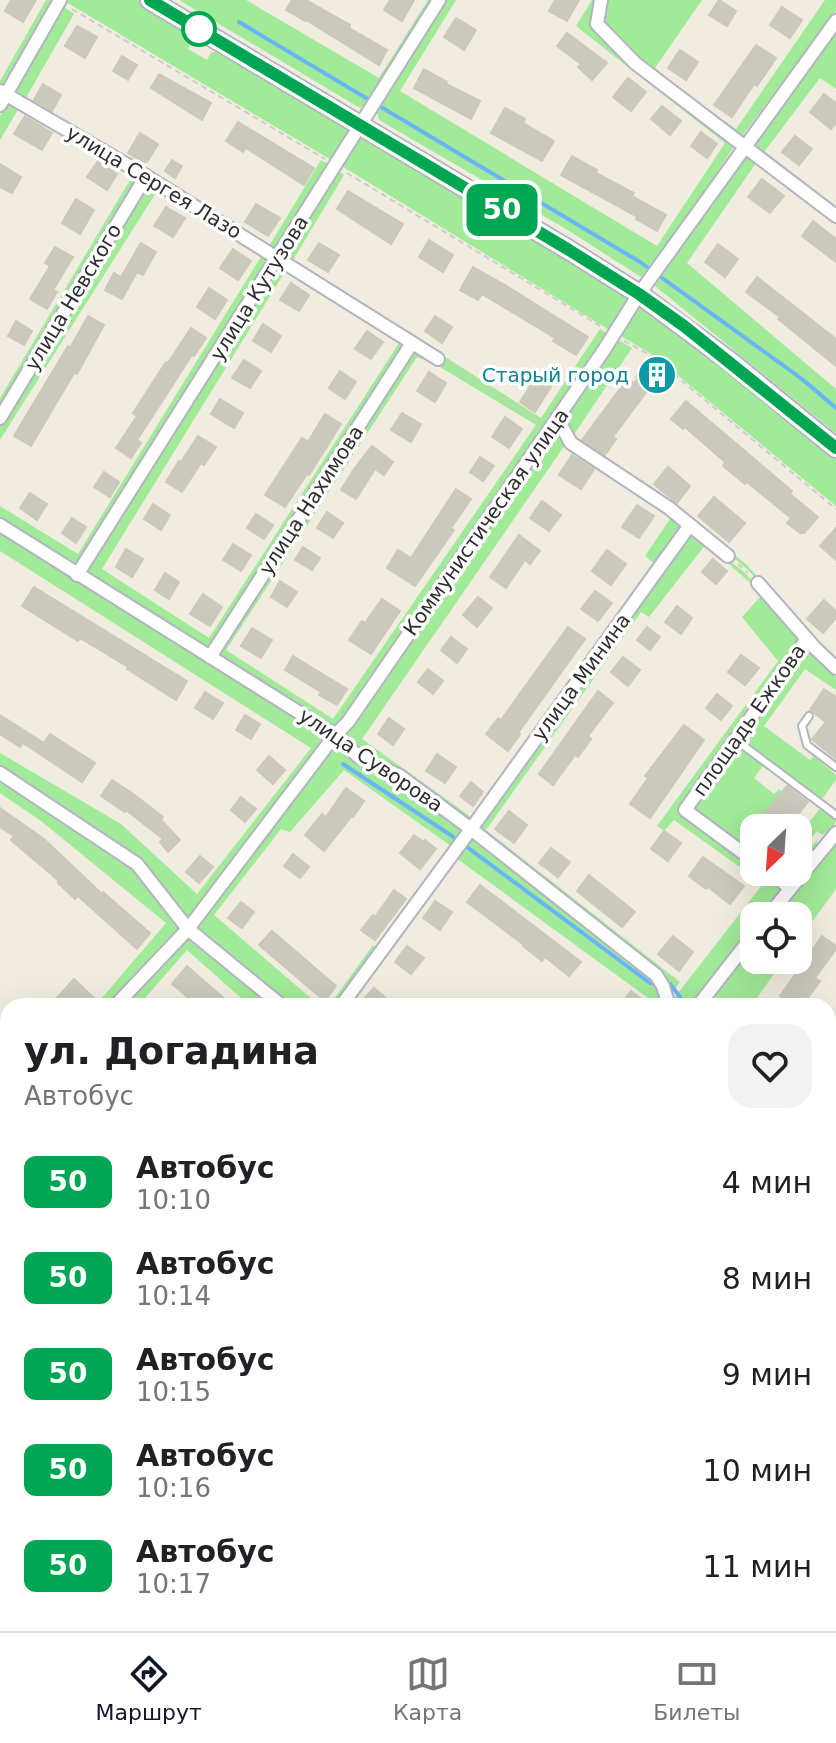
<!DOCTYPE html>
<html lang="ru">
<meta charset="utf-8">
<style>
body{margin:0;font-family:"DejaVu Sans",sans-serif;background:#f2f2f2;color:#202124;height:100vh;display:flex;flex-direction:column;font-size:30px;white-space:nowrap}
*{box-sizing:border-box;margin:0}
p{font-size:26px;color:#757577}
.icon{flex:none;width:44px;height:44px;fill:none;stroke:currentColor;stroke-width:2;stroke-linecap:round;stroke-linejoin:round}
.map{position:relative;flex:1;overflow:hidden}
.side{position:absolute;left:0px;top:998px;width:836px;height:634px;display:flex;flex-direction:column;background:#fff;border-radius:24px 24px 0 0;box-shadow:0 8px 32px #0002}
.side>*{flex:none}
.badge{padding:0 16px;border-radius:12px;font-size:28px;line-height:52px}
.needle{width:52px;rotate:205deg}
.fabs{position:absolute;left:740px;top:814px;display:grid;gap:16px}
.fabs a{display:grid;place-items:center;width:72px;height:72px;border-radius:16px;background:#fff;box-shadow:0 8px 32px #0002;font-size:40px}
.map>.badge{position:absolute;translate:-50% -50%;box-shadow:0 0 0 4px #fff}
.round{display:grid;place-items:center;flex:none;width:84px;height:84px;border-radius:24px;background:#f2f2f2}
.head{display:flex;align-items:center;justify-content:space-between;height:136px;padding:0 24px}
h1{font-size:38px;font-weight:800;line-height:60px}
ul{padding:0;list-style:none}
li{display:flex;align-items:center;gap:24px;height:96px;padding:0 24px}
li div{flex:1}
li b{display:block;font-size:30px}
li em{font-style:normal}
li .badge{min-width:88px;font-weight:700;text-align:center}
.tabs{display:flex;justify-content:space-around;align-items:center;height:112px;border-top:2px solid #e0e0e0;background:#fff;font-size:22px;color:#757577}
.tabs a{display:grid;justify-items:center;gap:4px}
.tabs .on{color:#111827}
.map>svg:first-child{display:block}
.green{fill:#a1ea97;fill-rule:evenodd}
.lines{fill:none;stroke-linecap:round;stroke-linejoin:round}
.stream{stroke:#69b4fa;stroke-width:4}
.building{fill:#cbc9be;stroke:#ccc9b8;stroke-width:2}
.lane-casing{stroke:#b3b3c2;stroke-width:10}
.street-casing{stroke:#b3b3c2;stroke-width:16}
.secondary-casing{stroke:#b3b3c2;stroke-width:22}
.path{stroke:#cdcdcd;stroke-width:2;stroke-dasharray:6 4;stroke-linecap:butt}
.lane{stroke:#fff;stroke-width:6}
.street{stroke:#fff;stroke-width:12}
.secondary{stroke:#fff;stroke-width:18}
.line-casing{stroke:#fff;stroke-width:18}
.line{stroke:#00a651;stroke-width:12}
.stop-dot{fill:#fff;stroke:#00a651;stroke-width:4}
.labels{text-anchor:middle;stroke-width:7;stroke-linejoin:round;paint-order:stroke}
.street-label{font-size:20px;fill:#2d2d2d;stroke:#fff}
.culture-label{font-size:20px;fill:#0d838f;stroke:#fff;text-anchor:end}
</style>
<div class="map">
<svg width="836" height="1631" viewBox="0 0 836 1631">
<rect width="100%" height="100%" fill="#f0ecdf"/>
<g class="green">
<path d="M 46,0 L 55,1 L 3,90 L 0,88 L 0,81 Z"/>
<path d="M 68,0 L 137,0 L 188,30 L 192,41 L 188,49 L 207,60 L 211,52 L 224,52 L 349,127 L 348,136 L 333,161 L 66,2 Z"/>
<path d="M 179,0 L 246,0 L 379,78 L 428,0 L 434,0 L 370,102 L 360,108 Z"/>
<path d="M 445,0 L 456,0 L 400,91 L 657,246 L 725,143 L 576,26 L 592,0 L 702,0 L 655,68 L 688,95 L 736,129 L 825,0 L 836,0 L 836,11 L 733,148 L 687,217 L 641,277 L 566,229 L 379,120 L 376,107 Z"/>
<path d="M 64,7 L 74,14 L 24,101 L 12,95 Z"/>
<path d="M 836,34 L 836,89 L 820,78 L 764,152 L 755,144 Z"/>
<path d="M 10,100 L 142,177 L 0,413 L 0,398 L 133,175 L 19,108 L 0,140 L 0,116 Z"/>
<path d="M 364,135 L 629,297 L 626,307 L 611,331 L 340,165 L 354,141 Z"/>
<path d="M 746,154 L 756,163 L 687,263 L 836,389 L 836,433 L 655,286 Z"/>
<path d="M 321,160 L 331,166 L 277,253 L 268,248 Z"/>
<path d="M 337,170 L 344,175 L 293,260 L 541,418 L 600,329 L 609,335 L 345,719 L 334,730 L 214,654 L 412,346 L 283,257 ZM 417,357 L 435,364 L 536,425 L 333,719 L 226,650 Z"/>
<path d="M 147,180 L 274,258 L 77,570 L 0,521 L 0,506 L 78,554 L 262,255 L 157,191 L 0,440 L 0,424 Z"/>
<path d="M 280,262 L 408,344 L 210,652 L 82,573 ZM 286,270 L 399,343 L 209,638 L 102,569 Z"/>
<path d="M 640,304 L 660,316 L 836,454 L 836,506 L 653,355 L 617,334 L 633,311 Z"/>
<path d="M 615,338 L 632,348 L 571,439 L 678,509 L 747,565 L 836,665 L 748,570 L 721,547 L 571,439 L 562,417 Z"/>
<path d="M 556,427 L 687,527 L 471,824 L 360,755 L 340,735 ZM 565,445 L 672,516 L 645,556 L 655,564 L 471,817 L 362,739 Z"/>
<path d="M 691,529 L 745,573 L 836,670 L 836,690 L 805,669 L 764,726 L 810,760 L 814,756 L 836,775 L 836,780 L 822,799 L 768,759 L 754,778 L 774,794 L 779,789 L 782,792 L 748,833 L 754,838 L 754,872 L 764,872 L 758,880 L 674,820 L 664,831 L 657,826 L 778,661 L 742,617 L 761,596 L 755,587 L 706,544 L 649,617 L 641,612 L 486,830 L 680,982 L 669,997 L 666,986 L 476,829 Z"/>
<path d="M 0,531 L 329,737 L 189,921 L 185,920 L 139,861 L 0,769 L 0,753 L 121,824 L 197,894 L 311,748 L 0,551 Z"/>
<path d="M 334,739 L 397,778 L 465,829 L 338,1006 L 329,1006 L 373,945 L 377,948 L 451,846 L 344,770 L 290,832 L 281,829 L 214,915 L 320,1006 L 287,1006 L 198,933 L 196,925 Z"/>
<path d="M 0,777 L 135,867 L 181,925 L 177,933 L 110,1006 L 95,1006 L 166,923 L 41,821 L 0,793 Z"/>
<path d="M 821,807 L 836,818 C 836,828 830,831 822,835 L 817,831 L 808,842 L 812,846 L 818,839 L 815,849 L 812,849 L 805,844 L 809,832 L 805,828 Z"/>
<path d="M 471,834 L 653,977 L 663,1003 L 662,1006 L 659,1006 L 456,858 L 351,1006 L 343,1006 Z"/>
<path d="M 836,843 L 836,889 L 798,941 L 798,916 L 776,916 Z"/>
<path d="M 769,876 L 782,889 L 761,916 L 754,916 L 754,925 L 691,1006 L 673,1006 L 671,1002 Z"/>
<path d="M 184,937 L 193,938 L 277,1006 L 250,1006 L 187,950 L 138,1006 L 120,1006 Z"/>
<path d="M 754,944 L 754,960 L 784,960 L 751,1006 L 719,1006 L 715,993 Z"/>
<path d="M 836,1399 L 836,1430 L 828,1442 L 828,1404 Z"/>
</g>
<g class="lines">
<g class="stream">
<path d="M 239,22 L 640,262 L 802,379 L 836,408"/>
<path d="M 343,764 L 452,836 L 650,983 L 670,984 L 680,997 L 683,1006"/>
<path d="M 828,1115 L 836,1121"/>
</g>
</g>
<g class="building">
<path d="M 11,0 L 36,0 L 23,22 L 5,11 Z"/>
<path d="M 292,0 L 306,0 L 350,25 L 349,28 L 387,50 L 379,65 L 306,20 L 305,21 L 286,10 Z"/>
<path d="M 390,0 L 414,0 L 402,21 L 384,10 Z"/>
<path d="M 555,0 L 579,0 L 567,21 L 549,11 Z"/>
<path d="M 719,0 L 736,11 L 727,26 L 709,15 Z"/>
<path d="M 782,7 L 802,20 L 790,38 L 770,25 Z"/>
<path d="M 456,18 L 476,30 L 464,50 L 444,37 Z"/>
<path d="M 77,26 L 97,37 L 85,58 L 65,46 Z"/>
<path d="M 567,33 L 607,63 L 592,80 L 578,67 L 581,64 L 557,46 Z"/>
<path d="M 756,45 L 776,58 L 757,86 L 754,84 L 732,117 L 714,105 Z"/>
<path d="M 680,50 L 698,62 L 686,80 L 668,68 Z"/>
<path d="M 122,56 L 137,65 L 128,80 L 113,71 Z"/>
<path d="M 424,69 L 447,82 L 446,84 L 480,101 L 471,119 L 414,88 Z"/>
<path d="M 159,74 L 211,103 L 202,120 L 151,88 Z"/>
<path d="M 628,78 L 646,92 L 631,111 L 613,97 Z"/>
<path d="M 43,84 L 61,95 L 52,111 L 34,100 Z"/>
<path d="M 824,94 L 836,103 L 836,123 L 831,129 L 810,112 Z"/>
<path d="M 662,106 L 681,121 L 670,135 L 651,119 Z"/>
<path d="M 505,108 L 525,119 L 523,123 L 554,141 L 542,161 L 491,133 Z"/>
<path d="M 25,116 L 52,133 L 42,150 L 14,134 Z"/>
<path d="M 238,122 L 314,168 L 304,185 L 246,148 L 243,152 L 226,141 Z"/>
<path d="M 701,132 L 717,144 L 707,158 L 691,146 Z"/>
<path d="M 140,133 L 158,144 L 147,162 L 142,162 L 128,153 Z"/>
<path d="M 795,136 L 812,149 L 799,165 L 782,152 Z"/>
<path d="M 572,156 L 597,170 L 596,173 L 634,193 L 632,196 L 666,215 L 657,231 L 636,219 L 638,217 L 561,175 Z"/>
<path d="M 172,160 L 182,166 L 175,178 L 165,171 Z"/>
<path d="M 98,161 L 117,174 L 107,190 L 87,177 Z"/>
<path d="M 0,164 L 21,177 L 12,193 L 0,187 Z"/>
<path d="M 762,179 L 784,196 L 770,213 L 748,197 Z"/>
<path d="M 348,191 L 403,224 L 391,244 L 337,209 Z"/>
<path d="M 76,199 L 94,210 L 80,234 L 62,223 Z"/>
<path d="M 256,204 L 280,218 L 268,236 L 245,222 Z"/>
<path d="M 166,207 L 185,218 L 173,237 L 154,226 Z"/>
<path d="M 813,221 L 836,239 L 836,262 L 802,236 Z"/>
<path d="M 429,240 L 453,255 L 443,272 L 419,257 Z"/>
<path d="M 141,243 L 156,252 L 143,275 L 137,272 L 122,299 L 105,290 L 114,273 L 121,277 Z"/>
<path d="M 319,243 L 339,255 L 328,272 L 308,260 Z"/>
<path d="M 718,244 L 738,259 L 725,277 L 705,262 Z"/>
<path d="M 55,247 L 73,257 L 53,290 L 57,292 L 47,309 L 30,299 L 50,266 L 45,263 Z"/>
<path d="M 233,249 L 251,261 L 238,280 L 220,268 Z"/>
<path d="M 473,267 L 505,285 L 588,337 L 576,355 L 553,341 L 555,338 L 482,294 L 478,300 L 460,290 Z"/>
<path d="M 757,277 L 836,339 L 836,366 L 778,319 L 780,317 L 746,292 Z"/>
<path d="M 291,283 L 309,295 L 299,311 L 280,300 Z"/>
<path d="M 209,288 L 227,300 L 215,319 L 197,307 Z"/>
<path d="M 88,316 L 104,325 L 77,374 L 74,373 L 31,446 L 14,436 L 68,346 L 70,348 Z"/>
<path d="M 435,316 L 452,327 L 442,343 L 425,331 Z"/>
<path d="M 16,321 L 32,331 L 24,345 L 8,336 Z"/>
<path d="M 263,324 L 281,336 L 271,352 L 253,341 Z"/>
<path d="M 191,328 L 206,338 L 194,356 L 192,355 L 137,440 L 141,443 L 131,458 L 116,448 L 137,416 L 133,413 L 166,362 L 168,363 Z"/>
<path d="M 367,331 L 383,342 L 371,359 L 355,349 Z"/>
<path d="M 244,360 L 261,371 L 250,388 L 232,378 Z"/>
<path d="M 650,363 L 661,372 L 613,437 L 616,439 L 605,455 L 582,440 L 628,378 L 634,383 Z"/>
<path d="M 340,371 L 356,382 L 345,399 L 329,388 Z"/>
<path d="M 429,372 L 446,383 L 435,402 L 417,391 Z"/>
<path d="M 537,375 L 552,385 L 535,412 L 520,402 Z"/>
<path d="M 220,399 L 243,413 L 234,428 L 211,414 Z"/>
<path d="M 686,401 L 792,491 L 790,494 L 818,517 L 804,533 L 800,533 L 787,523 L 791,518 L 747,482 L 745,484 L 723,466 L 725,462 L 685,427 L 683,429 L 671,419 Z"/>
<path d="M 402,413 L 421,424 L 411,442 L 391,430 Z"/>
<path d="M 325,414 L 341,424 L 309,475 L 307,474 L 285,507 L 265,495 L 302,438 L 308,442 Z"/>
<path d="M 505,417 L 522,429 L 509,448 L 492,437 Z"/>
<path d="M 198,436 L 216,447 L 204,465 L 201,463 L 182,492 L 166,482 L 179,461 L 181,462 Z"/>
<path d="M 372,446 L 393,462 L 384,475 L 375,469 L 356,499 L 341,490 L 354,469 Z"/>
<path d="M 572,455 L 594,469 L 581,489 L 559,475 Z"/>
<path d="M 480,457 L 494,466 L 483,481 L 470,472 Z"/>
<path d="M 668,467 L 690,486 L 677,503 L 654,484 Z"/>
<path d="M 104,472 L 119,482 L 110,497 L 94,487 Z"/>
<path d="M 456,489 L 471,499 L 451,528 L 454,530 L 415,586 L 387,568 L 398,550 L 411,558 Z"/>
<path d="M 30,493 L 47,504 L 37,520 L 20,508 Z"/>
<path d="M 714,497 L 745,523 L 729,542 L 698,516 Z"/>
<path d="M 542,501 L 561,515 L 549,531 L 530,518 Z"/>
<path d="M 153,504 L 170,515 L 161,530 L 144,519 Z"/>
<path d="M 637,505 L 654,516 L 639,538 L 622,527 Z"/>
<path d="M 327,512 L 343,523 L 333,538 L 317,528 Z"/>
<path d="M 256,514 L 273,525 L 264,539 L 247,528 Z"/>
<path d="M 72,518 L 86,527 L 76,543 L 62,533 Z"/>
<path d="M 836,528 L 836,560 L 820,546 Z"/>
<path d="M 519,535 L 540,551 L 530,564 L 525,560 L 506,588 L 490,577 Z"/>
<path d="M 233,544 L 251,555 L 241,571 L 223,560 Z"/>
<path d="M 303,547 L 320,558 L 312,570 L 295,560 Z"/>
<path d="M 126,549 L 143,559 L 132,577 L 116,567 Z"/>
<path d="M 607,550 L 626,564 L 611,585 L 592,571 Z"/>
<path d="M 713,559 L 727,571 L 716,584 L 702,572 Z"/>
<path d="M 165,573 L 179,582 L 169,599 L 155,590 Z"/>
<path d="M 280,581 L 297,592 L 287,607 L 271,597 Z"/>
<path d="M 34,587 L 187,681 L 176,700 L 127,669 L 128,667 L 80,638 L 78,641 L 22,606 Z"/>
<path d="M 595,591 L 612,603 L 598,621 L 581,609 Z"/>
<path d="M 203,594 L 222,607 L 210,626 L 190,614 Z"/>
<path d="M 478,597 L 492,608 L 477,627 L 463,615 Z"/>
<path d="M 382,599 L 400,611 L 371,654 L 349,640 L 362,621 L 365,623 Z"/>
<path d="M 824,600 L 836,611 L 836,618 L 823,633 L 807,619 Z"/>
<path d="M 677,606 L 692,618 L 681,634 L 665,622 Z"/>
<path d="M 568,627 L 585,639 L 518,733 L 520,734 L 508,751 L 486,734 L 498,718 L 501,720 Z"/>
<path d="M 647,627 L 660,637 L 650,650 L 637,640 Z"/>
<path d="M 252,628 L 272,640 L 261,658 L 241,646 Z"/>
<path d="M 451,637 L 467,649 L 457,663 L 441,650 Z"/>
<path d="M 741,655 L 759,668 L 745,685 L 728,672 Z"/>
<path d="M 293,656 L 347,689 L 337,705 L 319,695 L 321,692 L 285,670 Z"/>
<path d="M 623,657 L 640,670 L 628,686 L 611,672 Z"/>
<path d="M 428,669 L 443,681 L 433,694 L 418,682 Z"/>
<path d="M 824,689 L 836,697 L 836,759 L 812,739 L 826,722 L 810,710 Z"/>
<path d="M 598,691 L 613,703 L 588,736 L 591,739 L 578,757 L 575,755 L 553,785 L 539,774 Z"/>
<path d="M 205,692 L 223,703 L 213,719 L 195,708 Z"/>
<path d="M 717,694 L 732,706 L 721,720 L 706,708 Z"/>
<path d="M 0,715 L 44,743 L 50,734 L 95,763 L 82,782 L 23,743 L 20,747 L 0,734 Z"/>
<path d="M 245,715 L 260,724 L 251,739 L 236,730 Z"/>
<path d="M 389,718 L 404,729 L 393,745 L 378,734 Z"/>
<path d="M 684,725 L 704,740 L 650,818 L 630,804 L 648,778 L 645,776 Z"/>
<path d="M 437,754 L 456,767 L 445,783 L 426,771 Z"/>
<path d="M 269,756 L 285,770 L 273,784 L 257,770 Z"/>
<path d="M 112,780 L 132,793 L 163,817 L 161,820 L 180,840 L 168,852 L 160,842 L 163,839 L 126,810 L 125,812 L 101,796 Z"/>
<path d="M 471,782 L 483,792 L 473,806 L 460,796 Z"/>
<path d="M 787,786 L 808,802 L 787,828 L 752,828 Z"/>
<path d="M 346,788 L 364,801 L 353,817 L 352,816 L 324,851 L 305,835 L 322,814 L 326,817 Z"/>
<path d="M 241,797 L 256,809 L 245,822 L 231,810 Z"/>
<path d="M 0,808 L 44,839 L 102,894 L 103,892 L 150,933 L 137,949 L 78,896 L 75,899 L 58,883 L 59,881 L 11,840 L 14,836 L 0,827 Z"/>
<path d="M 509,811 L 527,825 L 514,843 L 495,829 Z"/>
<path d="M 664,831 L 681,843 L 668,861 L 651,849 Z"/>
<path d="M 414,835 L 424,842 L 425,840 L 436,849 L 420,869 L 400,853 Z"/>
<path d="M 551,848 L 570,862 L 558,877 L 539,863 Z"/>
<path d="M 293,854 L 309,867 L 300,878 L 284,866 Z"/>
<path d="M 200,856 L 213,867 L 199,883 L 186,872 Z"/>
<path d="M 703,857 L 744,886 L 730,904 L 708,887 L 706,889 L 689,876 Z"/>
<path d="M 589,875 L 635,912 L 622,927 L 577,891 Z"/>
<path d="M 480,885 L 581,962 L 569,976 L 545,957 L 542,961 L 523,946 L 524,945 L 467,902 Z"/>
<path d="M 394,890 L 406,899 L 375,940 L 361,930 L 373,915 L 375,917 Z"/>
<path d="M 435,901 L 452,912 L 440,930 L 423,918 Z"/>
<path d="M 241,902 L 254,912 L 242,928 L 228,918 Z"/>
<path d="M 272,931 L 336,986 L 325,1001 L 259,945 Z"/>
<path d="M 673,936 L 693,952 L 679,971 L 658,954 Z"/>
<path d="M 822,936 L 836,946 L 836,949 L 815,978 L 820,981 L 802,1006 L 795,1006 L 780,996 Z"/>
<path d="M 407,946 L 424,958 L 411,974 L 395,962 Z"/>
<path d="M 187,966 L 204,981 L 233,1006 L 198,1006 L 172,984 Z"/>
<path d="M 74,979 L 94,998 L 87,1006 L 64,1006 L 56,999 Z"/>
<path d="M 374,988 L 387,999 L 380,1006 L 371,1006 L 364,999 Z"/>
<path d="M 631,991 L 650,1006 L 620,1006 Z"/>
</g>
<g class="lines">
<defs>
<g id="lane">
<path d="M 809,716 L 802,726 L 807,745 L 836,767"/>
<path d="M 736,740 L 836,815"/>
<path d="M 798,843 L 816,857"/>
</g>
<g id="street">
<path d="M 601,0 L 597,24 L 635,63 L 836,216"/>
<path d="M 0,91 L 146,176 L 438,359"/>
<path d="M 0,105 L 60,0"/>
<path d="M 0,418 L 146,176"/>
<path d="M 557,418 L 571,443 L 669,508 L 728,556"/>
<path d="M 0,525 L 335,735 L 359,757 L 400,776 L 471,829 L 656,975 L 663,986 L 669,1006"/>
<path d="M 77,575 L 439,0"/>
<path d="M 758,583 L 815,648 L 836,668"/>
<path d="M 210,657 L 412,343"/>
<path d="M 0,773 L 137,864 L 188,929 L 282,1006"/>
<path d="M 754,861 L 685,810 L 807,639"/>
<path d="M 770,872 L 790,888"/>
<path d="M 768,916 L 836,833"/>
<path d="M 115,1006 L 188,929 L 335,735 L 348,722 L 604,350 L 639,294 L 836,21"/>
<path d="M 341,1006 L 471,829 L 690,525"/>
<path d="M 698,1006 L 754,934"/>
<path d="M 0,1088 L 8,1094"/>
<path d="M 828,1104 L 836,1110"/>
<path d="M 0,1139 L 8,1127"/>
<path d="M 828,1174 L 836,1163"/>
<path d="M 828,1400 L 836,1395"/>
<path d="M 0,1453 L 8,1457"/>
<path d="M 234,1624 L 244,1631"/>
<path d="M 604,1624 L 612,1631"/>
<path d="M 172,1631 L 178,1624"/>
<path d="M 423,1631 L 426,1624"/>
<path d="M 684,1631 L 688,1624"/>
</g>
<path id="secondary" d="M 150,0 L 569,250 L 639,294 L 732,363 L 836,448"/>
</defs>
<use href="#lane" class="lane-casing"/>
<use href="#street" class="street-casing"/>
<use href="#secondary" class="secondary-casing"/>
<g class="path">
<path d="M 72,9 L 325,159"/>
<path d="M 347,173 L 602,327"/>
<path d="M 624,341 L 652,356 L 836,509"/>
<path d="M 449,366 L 539,422"/>
<path d="M 635,378 L 651,357"/>
<path d="M 738,564 L 748,573"/>
</g>
<use href="#lane" class="lane"/>
<use href="#street" class="street"/>
<use href="#secondary" class="secondary"/>
</g>
<g class="lines">
<defs>
<path id="line" d="M 150,0 L 569,250 L 639,294 L 684,326 L 836,448"/>
</defs>
<use href="#line" class="line-casing"/>
<use href="#line" class="line"/>
</g>
<defs>
<symbol id="building-disc" viewBox="-11 -11 22 22"><circle r="9.5" fill="#0f9aa8" stroke="#fff"/><path d="M-4-6H4V6H1V3H-1V6H-4ZM-2.5-4.3h1.7v1.8h-1.7ZM.8-4.3h1.7v1.8H.8ZM-2.5-1h1.7V.8h-1.7ZM.8-1h1.7V.8H.8Z" fill="#fff"/></symbol>
</defs>
<g fill-rule="evenodd">
<use href="#building-disc" x="635" y="353" width="44" height="44"/>
</g>
<circle class="stop-dot" cx="199" cy="29" r="16"/>
<g class="labels">
<g class="street-label">
<text transform="translate(154 182) rotate(31)" y="7">улица Сергея Лазо</text>
<text transform="translate(259 288) rotate(-58)" y="7">улица Кутузова</text>
<text transform="translate(73 297) rotate(-59)" y="7">улица Невского</text>
<text transform="translate(311 500) rotate(-57)" y="7">улица Нахимова</text>
<text transform="translate(486 522) rotate(-55)" y="7">Коммунистическая улица</text>
<text transform="translate(581 677) rotate(-54)" y="7">улица Минина</text>
<text transform="translate(749 720) rotate(-55)" y="7">площадь Ежкова</text>
<text transform="translate(371 760) rotate(34)" y="7">улица Суворова</text>
</g>
<g class="culture-label">
<text x="629" y="382">Старый город</text>
</g>
</g>
</svg>
<div class="fabs">
<a><svg class="needle" viewBox="-14 -14 28 28"><path d="M0-13l5 13h-10z" fill="#e53935"/><path d="M0 13l5-13h-10z" fill="#757577"/></svg></a>
<a><svg class="icon" aria-label="locate" viewBox="0 0 24 24"><circle cx="12" cy="12" r="6"/><path d="M12 2v4M12 18v4M2 12h4M18 12h4"/></svg></a>
</div>
<b class="badge" style="left:502px;top:210px;background:#00a651;color:#fff">50</b>
<section class="side">
<div class="head"><div><h1>ул. Догадина</h1><p>Автобус</p></div><a class="round"><svg class="icon" aria-label="heart" viewBox="0 0 24 24"><path d="M12 20l-8-8c-3-5 5-10 8-4 3-6 11-1 8 4z"/></svg></a></div>
<ul>
<li><span class="badge" style="background:#00a651;color:#fff">50</span><div><b>Автобус</b><p>10:10</p></div><em>4 мин</em></li>
<li><span class="badge" style="background:#00a651;color:#fff">50</span><div><b>Автобус</b><p>10:14</p></div><em>8 мин</em></li>
<li><span class="badge" style="background:#00a651;color:#fff">50</span><div><b>Автобус</b><p>10:15</p></div><em>9 мин</em></li>
<li><span class="badge" style="background:#00a651;color:#fff">50</span><div><b>Автобус</b><p>10:16</p></div><em>10 мин</em></li>
<li><span class="badge" style="background:#00a651;color:#fff">50</span><div><b>Автобус</b><p>10:17</p></div><em>11 мин</em></li>
</ul>
</section>
</div>
<nav class="tabs">
<a class="on"><svg class="icon" aria-label="directions" viewBox="0 0 24 24"><path d="M12 3l9 9-9 9-9-9zM9 14v-3h6M13 9l2 2-2 2"/></svg>Маршрут</a>
<a><svg class="icon" aria-label="map" viewBox="0 0 24 24"><path d="M3 6l6-2 6 2 6-2v14l-6 2-6-2-6 2zM9 4v14M15 6v14"/></svg>Карта</a>
<a><svg class="icon" aria-label="tickets" viewBox="0 0 24 24"><path d="M3 7h18v10H3zM15 7v10"/></svg>Билеты</a>
</nav>
